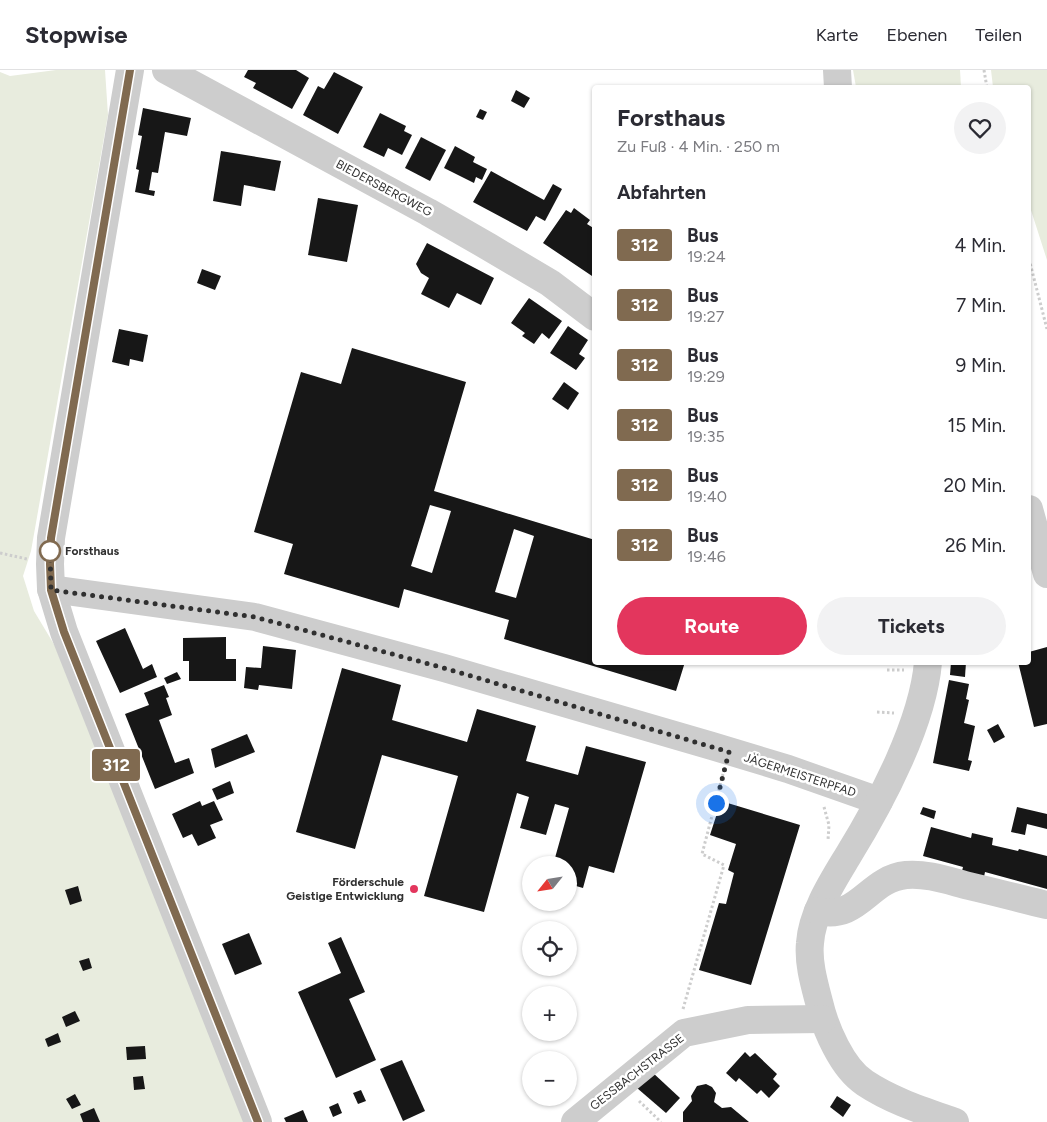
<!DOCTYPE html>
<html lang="de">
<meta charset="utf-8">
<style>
body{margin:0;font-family:Figtree,sans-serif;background:#f2f2f3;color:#2b2b33;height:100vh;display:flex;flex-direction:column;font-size:19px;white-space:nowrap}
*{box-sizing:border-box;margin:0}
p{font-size:16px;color:#7c7c81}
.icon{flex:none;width:28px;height:28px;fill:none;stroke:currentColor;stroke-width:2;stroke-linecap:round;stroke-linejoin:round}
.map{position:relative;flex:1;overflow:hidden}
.side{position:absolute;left:592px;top:15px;width:439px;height:580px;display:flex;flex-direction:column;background:#fff;border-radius:5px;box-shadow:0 1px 4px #0004}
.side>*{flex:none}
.badge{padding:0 10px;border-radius:4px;font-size:18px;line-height:32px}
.needle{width:32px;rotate:240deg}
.controls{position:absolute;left:522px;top:786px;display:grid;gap:10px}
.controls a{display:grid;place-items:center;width:55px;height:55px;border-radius:50%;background:#fff;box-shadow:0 1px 4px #0004;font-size:25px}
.you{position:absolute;width:25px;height:25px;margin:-12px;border:4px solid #fff;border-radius:50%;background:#1a73e8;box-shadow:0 0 0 8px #1a73e833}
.map>.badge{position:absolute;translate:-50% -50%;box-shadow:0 0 0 2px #fff}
h2{padding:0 25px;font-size:19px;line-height:45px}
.round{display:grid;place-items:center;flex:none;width:52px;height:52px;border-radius:26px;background:#f2f2f3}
.overview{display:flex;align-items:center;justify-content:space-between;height:85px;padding:0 25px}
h1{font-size:24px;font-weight:700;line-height:38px}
.cta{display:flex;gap:10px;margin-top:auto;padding:10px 25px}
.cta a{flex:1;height:58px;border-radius:30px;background:#e3365d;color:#fff;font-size:20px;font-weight:700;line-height:58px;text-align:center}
.cta a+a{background:#f2f2f3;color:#2b2b33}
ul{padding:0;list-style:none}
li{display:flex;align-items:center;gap:15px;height:60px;padding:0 25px}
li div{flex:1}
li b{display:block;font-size:19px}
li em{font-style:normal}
li .badge{min-width:55px;font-weight:700;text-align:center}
header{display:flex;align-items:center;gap:30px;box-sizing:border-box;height:70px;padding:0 25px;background:#fff;border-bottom:1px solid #e1e1e2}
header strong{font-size:24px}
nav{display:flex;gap:28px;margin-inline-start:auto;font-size:18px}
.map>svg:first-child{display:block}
.green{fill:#e8ecde}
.building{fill:#171717;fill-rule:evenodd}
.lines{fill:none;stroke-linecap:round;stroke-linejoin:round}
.path{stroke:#cdcdcd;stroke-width:3;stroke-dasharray:2.5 2.5;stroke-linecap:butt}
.minor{stroke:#cdcdcd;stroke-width:28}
.line-casing{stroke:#fff;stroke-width:11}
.line{stroke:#806a50;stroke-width:8}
.walk{stroke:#303030;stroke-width:5;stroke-dasharray:0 9}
.stop-dot{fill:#fff;stroke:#806a50;stroke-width:2.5}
.poi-dot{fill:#e3365d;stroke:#fff;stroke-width:2}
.labels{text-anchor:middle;stroke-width:5;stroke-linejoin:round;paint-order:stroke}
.street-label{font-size:12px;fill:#303030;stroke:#fff}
.stop-label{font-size:12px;font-weight:bold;fill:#303030;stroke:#fff;text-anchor:start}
.poi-label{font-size:12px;font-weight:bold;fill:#303030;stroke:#fff;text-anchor:end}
</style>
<header>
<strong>Stopwise</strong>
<nav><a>Karte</a><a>Ebenen</a><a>Teilen</a></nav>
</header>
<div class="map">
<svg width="1047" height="1052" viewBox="0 0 1047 1052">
<rect width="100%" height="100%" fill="#fff"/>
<g class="green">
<path d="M 56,0 L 105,0 L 108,45 L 31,481 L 23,506 L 34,541 L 55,576 L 244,1052 L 0,1052 L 0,2 L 10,6 Z"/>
<path d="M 853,0 L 960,0 L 961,17 L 856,17 Z"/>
<path d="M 991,0 L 1047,0 L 1047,190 L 1029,134 L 1029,18 L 993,17 Z"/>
</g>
<g class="building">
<path d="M 248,0 L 296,0 L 309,8 L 292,39 L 253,18 L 256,13 L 244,7 Z"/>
<path d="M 334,2 L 363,17 L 338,64 L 303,45 L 318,16 L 324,19 Z"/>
<path d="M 516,20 L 530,28 L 524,38 L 511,31 Z"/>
<path d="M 143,38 L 191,48 L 187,66 L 165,62 L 158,103 L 152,102 L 149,120 L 155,121 L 154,126 L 135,122 L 139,100 L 136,99 L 142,66 L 138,65 Z"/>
<path d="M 480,39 L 487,42 L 483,50 L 476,47 Z"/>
<path d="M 380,43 L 406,56 L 404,61 L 412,65 L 402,85 L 388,78 L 384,87 L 363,77 Z"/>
<path d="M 421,67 L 446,80 L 430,111 L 405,98 Z"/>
<path d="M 455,76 L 475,87 L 473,92 L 487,99 L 482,110 L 476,107 L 474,113 L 444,98 Z"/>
<path d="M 221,81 L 281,91 L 275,121 L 244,115 L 241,136 L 213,131 Z"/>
<path d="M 491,101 L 544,130 L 553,114 L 562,119 L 545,151 L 536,146 L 527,161 L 473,132 Z"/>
<path d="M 318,128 L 358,135 L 347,192 L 308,185 Z"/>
<path d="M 574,138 L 590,150 L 587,154 L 595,159 L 595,208 L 543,173 L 566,140 L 571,143 Z"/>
<path d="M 427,173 L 494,208 L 481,235 L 457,223 L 449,238 L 421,224 L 429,208 L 421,203 L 416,194 Z"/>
<path d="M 202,199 L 221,206 L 215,220 L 197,213 Z"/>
<path d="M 529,228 L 562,251 L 549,269 L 542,263 L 534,274 L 522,266 L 525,263 L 511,253 Z"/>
<path d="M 568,256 L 588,270 L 579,284 L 585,288 L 576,300 L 550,283 Z"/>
<path d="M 119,259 L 148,265 L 143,292 L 130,289 L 129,296 L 112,292 Z"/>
<path d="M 352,278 L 466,312 L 434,421 L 595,470 L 595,592 L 685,592 L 676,621 L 504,569 L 509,550 L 404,519 L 399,538 L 284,504 L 293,474 L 254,462 L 301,302 L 341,314 ZM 430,435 L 451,441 L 432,503 L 411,496 ZM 514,459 L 534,466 L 516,528 L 495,522 Z"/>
<path d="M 564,312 L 579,323 L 568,340 L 552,329 Z"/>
<path d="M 125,558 L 143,599 L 152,594 L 157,607 L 120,623 L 96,571 Z"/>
<path d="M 226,567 L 226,589 L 236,589 L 236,611 L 189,611 L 189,591 L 183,591 L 183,568 Z"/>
<path d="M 263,576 L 296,580 L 292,619 L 259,615 L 258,620 L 244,618 L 246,597 L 261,598 Z"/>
<path d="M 1047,577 L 1047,654 L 1034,657 L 1018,592 L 1029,592 L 1029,582 Z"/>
<path d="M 951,592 L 966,592 L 965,607 L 950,605 Z"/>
<path d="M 342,598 L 401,615 L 392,650 L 467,672 L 477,639 L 536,656 L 526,691 L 578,705 L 586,676 L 646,692 L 614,803 L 589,796 L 583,818 L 569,814 L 569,795 L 553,795 L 569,738 L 555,734 L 546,765 L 520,758 L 529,727 L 517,723 L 484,842 L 424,826 L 458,706 L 382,685 L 355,779 L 296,762 Z"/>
<path d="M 177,602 L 181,609 L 167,614 L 164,608 Z"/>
<path d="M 949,610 L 969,614 L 966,629 L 969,630 L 964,653 L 975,656 L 968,690 L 972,691 L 969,701 L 933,693 Z"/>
<path d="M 164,615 L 169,627 L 166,628 L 172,645 L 159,650 L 175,693 L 189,688 L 194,703 L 155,719 L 125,644 L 149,635 L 144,623 Z"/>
<path d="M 998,654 L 1005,667 L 994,673 L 987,660 Z"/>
<path d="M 247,664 L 255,682 L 215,698 L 211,679 Z"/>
<path d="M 230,711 L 234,723 L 217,730 L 212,719 Z"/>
<path d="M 200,731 L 202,736 L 214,731 L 223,750 L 210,755 L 216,768 L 198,776 L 192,764 L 183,768 L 172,744 Z"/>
<path d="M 721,731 L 800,755 L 751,915 L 699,900 L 719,833 L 726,834 L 734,803 L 728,800 L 736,774 L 710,765 Z"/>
<path d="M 923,737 L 936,741 L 934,749 L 920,744 Z"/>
<path d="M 1017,737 L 1047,744 L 1047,759 L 1027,754 L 1025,765 L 1011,762 Z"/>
<path d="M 931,757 L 971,768 L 972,763 L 993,768 L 992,775 L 1018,781 L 1019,779 L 1047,786 L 1047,819 L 985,802 L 984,807 L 962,801 L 963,797 L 923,786 Z"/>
<path d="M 78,816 L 82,831 L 70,835 L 65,820 Z"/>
<path d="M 249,863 L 262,894 L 235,905 L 222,874 Z"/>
<path d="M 341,867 L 365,922 L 349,929 L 376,990 L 336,1008 L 298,922 L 341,903 L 328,873 Z"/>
<path d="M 89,888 L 92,898 L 83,901 L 79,891 Z"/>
<path d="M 75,941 L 80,951 L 66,957 L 62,947 Z"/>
<path d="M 58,963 L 61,972 L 48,977 L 45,969 Z"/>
<path d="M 145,976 L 146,989 L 127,990 L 126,977 Z"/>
<path d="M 745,982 L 750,987 L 755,983 L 777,1004 L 773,1009 L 780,1016 L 769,1028 L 761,1020 L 757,1024 L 739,1008 L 736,1012 L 726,1003 Z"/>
<path d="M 402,990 L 425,1041 L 403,1051 L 380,999 Z"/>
<path d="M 652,1002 L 680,1028 L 666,1043 L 637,1018 Z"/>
<path d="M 143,1006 L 145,1019 L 134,1020 L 133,1007 Z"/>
<path d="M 706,1014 L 712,1017 L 716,1023 L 714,1032 L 722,1038 L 731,1037 L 749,1052 L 683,1052 L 683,1042 L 692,1031 L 691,1026 L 697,1016 Z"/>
<path d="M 361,1020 L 366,1031 L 358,1034 L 353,1023 Z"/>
<path d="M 75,1024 L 81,1035 L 72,1039 L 66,1029 Z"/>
<path d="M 837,1026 L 851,1035 L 843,1047 L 830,1037 Z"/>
<path d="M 338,1033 L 342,1043 L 333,1047 L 329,1037 Z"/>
<path d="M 94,1038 L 100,1052 L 83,1052 L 80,1044 Z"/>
<path d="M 303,1040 L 308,1052 L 286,1052 L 284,1048 Z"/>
</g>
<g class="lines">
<g class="path">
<path d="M 984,0 L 987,18"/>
<path d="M 1029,189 L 1047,259"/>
<path d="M 0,483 L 27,489"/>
<path d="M 887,600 L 904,600"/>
<path d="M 877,642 L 894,643"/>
<path d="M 824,737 L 829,755 L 828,770"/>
<path d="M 683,939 L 724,795 L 702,784 L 723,704"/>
<path d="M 639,1031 L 661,1052"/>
</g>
<g class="minor">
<path d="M 130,0 L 51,468 L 50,494 L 51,519 L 64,562 L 258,1052"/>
<path d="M 166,0 L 428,142 L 489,177 L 550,213 L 595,247"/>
<path d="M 837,0 L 838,18"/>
<path d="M 1029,439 L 1047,504"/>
<path d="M 51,519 L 255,547 L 444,598 L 712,676 L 788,699 L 879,731"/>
<path d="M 928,592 C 923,653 881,732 849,784 C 834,809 812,842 810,873 C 808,892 814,913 819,932 C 825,958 842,998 865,1013 C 892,1031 924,1041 955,1052"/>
<path d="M 818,841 C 859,851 868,809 906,805 C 927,803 949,811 969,816 C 995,822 1021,829 1047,835"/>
<path d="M 575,1052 L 684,963 L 748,950 L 823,949"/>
</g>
</g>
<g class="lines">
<defs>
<path id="line" d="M 130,0 L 51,468 L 50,494 L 51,520 L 64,562 L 258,1052"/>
</defs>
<use href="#line" class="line-casing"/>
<use href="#line" class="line"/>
<path class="walk" d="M 50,481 L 51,520 L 255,547 L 444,598 L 729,682 L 716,733"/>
</g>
<circle class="stop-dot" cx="50" cy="481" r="10"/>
<circle class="poi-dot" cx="414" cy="819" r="5"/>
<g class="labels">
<g class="street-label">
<text transform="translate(384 118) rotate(28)" y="4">BIEDERSBERGWEG</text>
<text transform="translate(800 705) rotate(18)" y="4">JÄGERMEISTERPFAD</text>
<text transform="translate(637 1002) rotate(-38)" y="4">GESSBACHSTRASSE</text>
</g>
<g class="stop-label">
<text x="65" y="485">Forsthaus</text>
</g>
<g class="poi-label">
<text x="404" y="816">Förderschule<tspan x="404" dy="14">Geistige Entwicklung</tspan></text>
</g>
</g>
</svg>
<div class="controls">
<a><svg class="needle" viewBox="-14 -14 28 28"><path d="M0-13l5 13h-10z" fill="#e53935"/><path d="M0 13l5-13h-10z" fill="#7c7c81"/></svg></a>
<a><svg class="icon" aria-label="locate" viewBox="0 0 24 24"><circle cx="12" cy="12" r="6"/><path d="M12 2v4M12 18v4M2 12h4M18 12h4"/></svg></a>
<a>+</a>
<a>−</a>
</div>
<div class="you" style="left:716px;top:733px"></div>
<b class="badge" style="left:116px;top:695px;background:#806a50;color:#fff">312</b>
<section class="side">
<div class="overview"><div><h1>Forsthaus</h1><p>Zu Fuß · 4 Min. · 250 m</p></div><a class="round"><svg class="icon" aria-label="heart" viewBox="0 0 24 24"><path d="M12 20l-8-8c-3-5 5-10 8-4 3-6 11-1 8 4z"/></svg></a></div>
<h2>Abfahrten</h2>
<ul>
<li><span class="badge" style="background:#806a50;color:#fff">312</span><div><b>Bus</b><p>19:24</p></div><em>4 Min.</em></li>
<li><span class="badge" style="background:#806a50;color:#fff">312</span><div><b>Bus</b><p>19:27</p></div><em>7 Min.</em></li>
<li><span class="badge" style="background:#806a50;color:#fff">312</span><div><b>Bus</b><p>19:29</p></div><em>9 Min.</em></li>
<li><span class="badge" style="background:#806a50;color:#fff">312</span><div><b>Bus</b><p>19:35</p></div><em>15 Min.</em></li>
<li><span class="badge" style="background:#806a50;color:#fff">312</span><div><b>Bus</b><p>19:40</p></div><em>20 Min.</em></li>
<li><span class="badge" style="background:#806a50;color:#fff">312</span><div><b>Bus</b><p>19:46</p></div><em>26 Min.</em></li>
</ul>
<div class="cta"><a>Route</a><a>Tickets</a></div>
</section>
</div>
